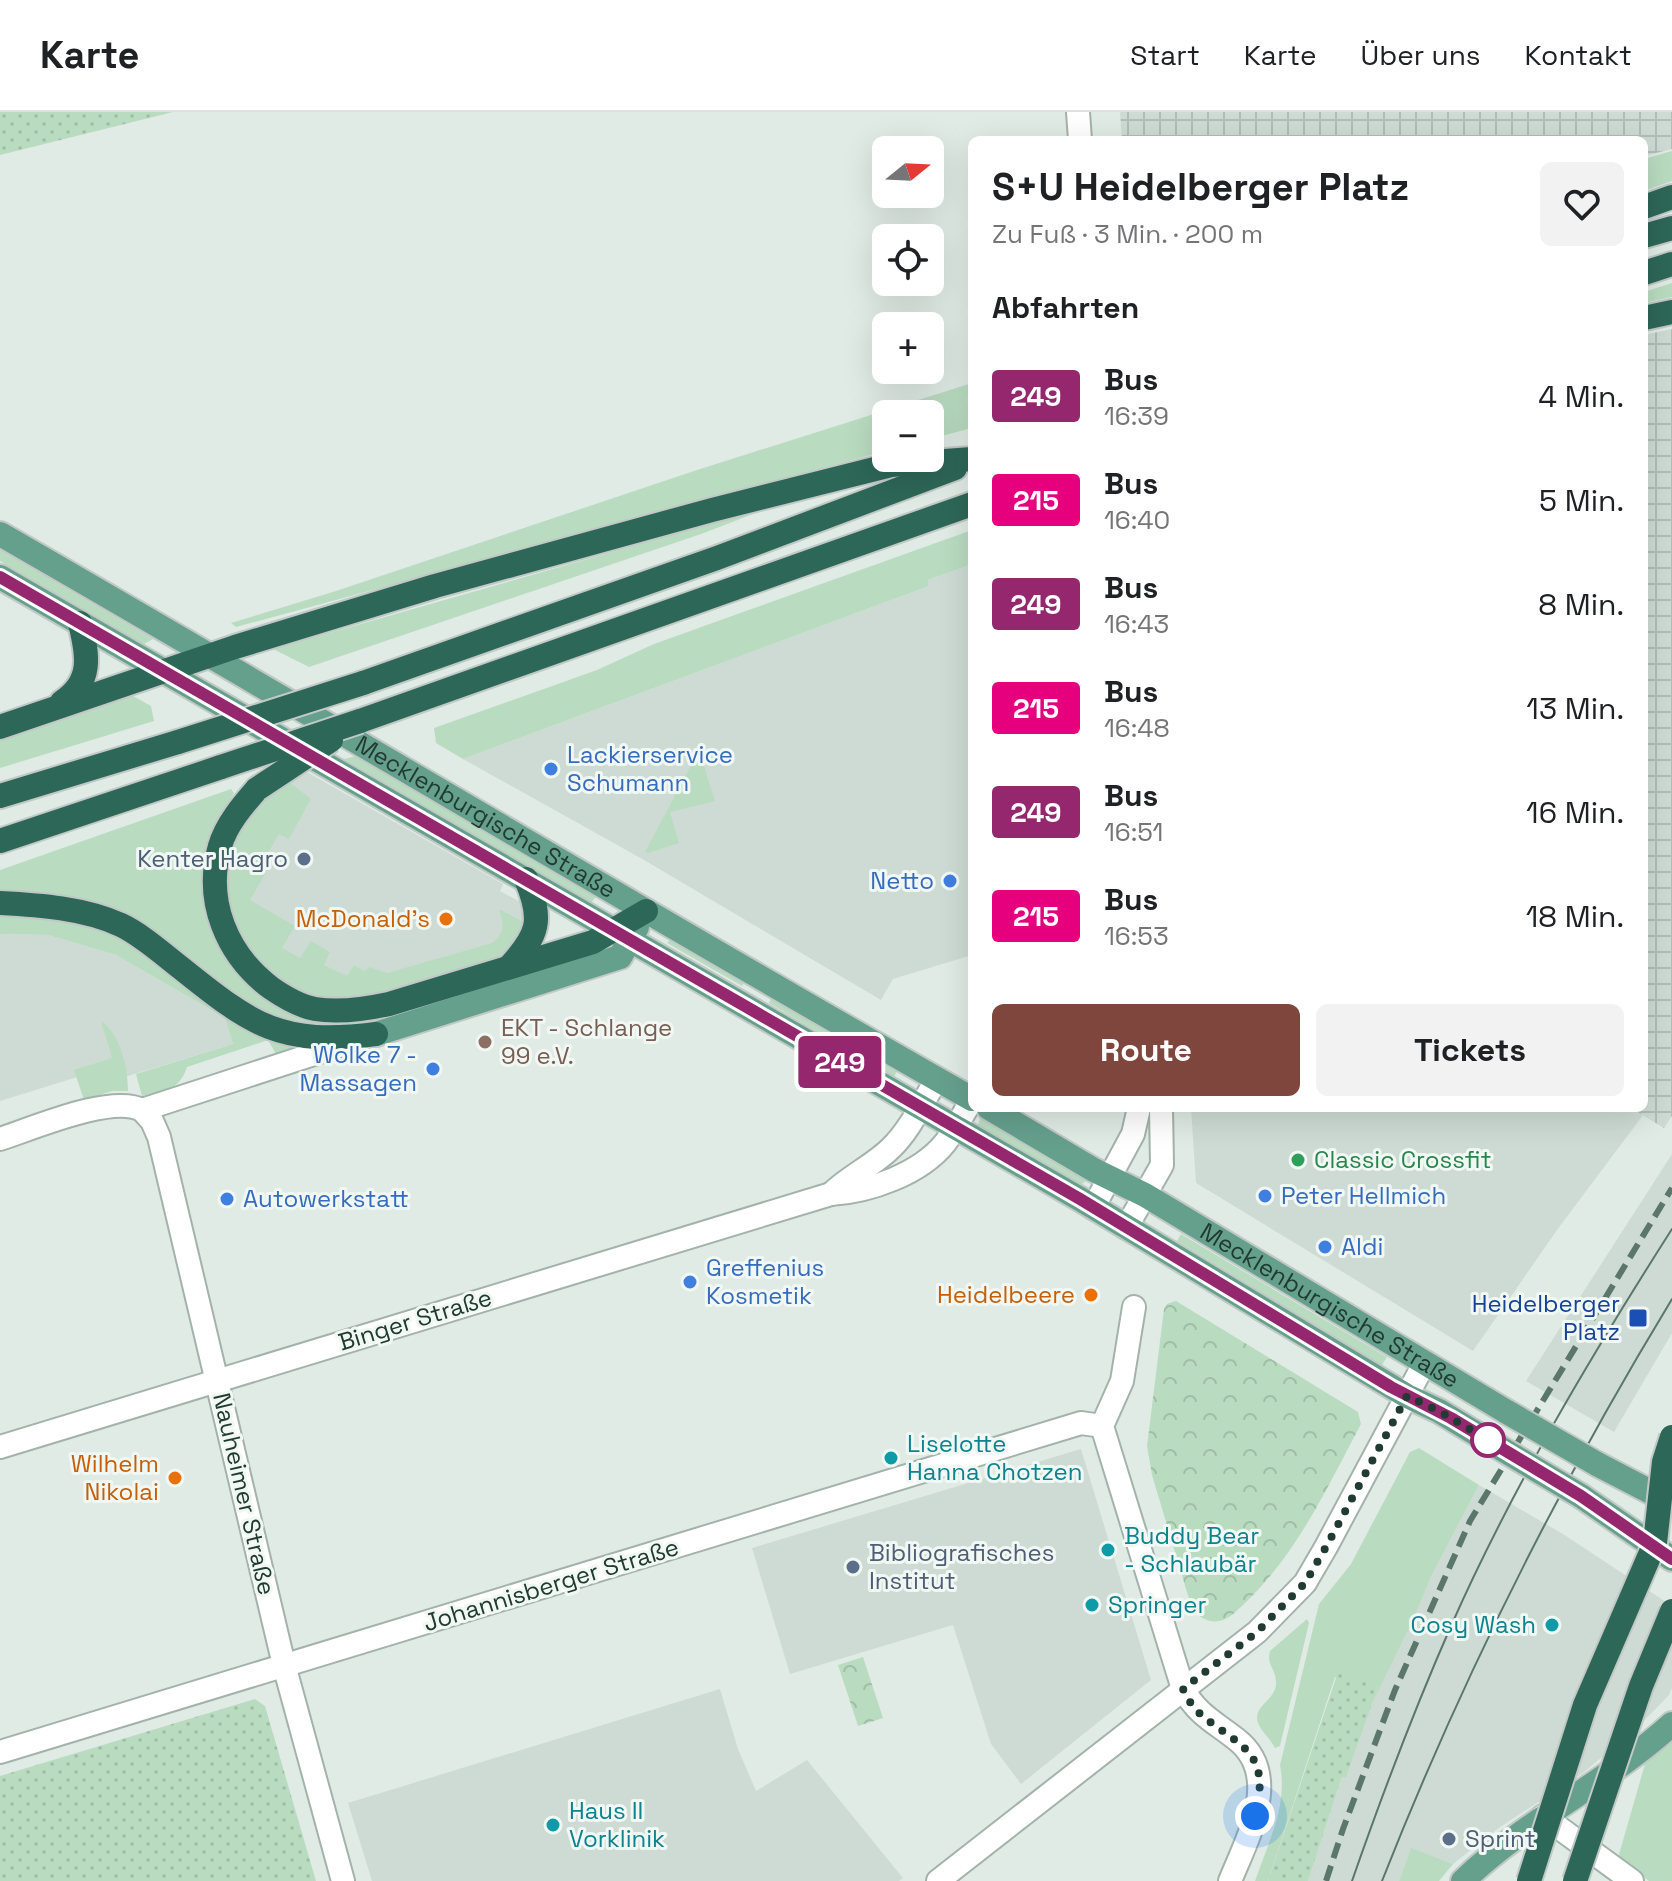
<!DOCTYPE html>
<html lang="de">
<meta charset="utf-8">
<style>
body{margin:0;font-family:"Space Grotesk",sans-serif;background:#f2f2f2;color:#202124;height:100vh;display:flex;flex-direction:column;font-size:30px;white-space:nowrap}
*{box-sizing:border-box;margin:0}
p{font-size:26px;color:#757577}
.icon{flex:none;width:44px;height:44px;fill:none;stroke:currentColor;stroke-width:2;stroke-linecap:round;stroke-linejoin:round}
.map{position:relative;flex:1;overflow:hidden}
.details{position:absolute;left:968px;top:24px;width:680px;height:976px;display:flex;flex-direction:column;background:#fff;border-radius:12px;box-shadow:0 8px 32px #0002}
.details>*{flex:none}
.badge{padding:0 16px;border-radius:6px;font-size:28px;line-height:52px}
.needle{width:52px;rotate:72deg}
.fabs{position:absolute;left:872px;top:24px;display:grid;gap:16px}
.fabs a{display:grid;place-items:center;width:72px;height:72px;border-radius:12px;background:#fff;box-shadow:0 8px 32px #0002;font-size:40px}
.you{position:absolute;width:40px;height:40px;margin:-20px;border:6px solid #fff;border-radius:50%;background:#1a73e8;box-shadow:0 0 0 12px #1a73e833}
.map>.badge{position:absolute;translate:-50% -50%;box-shadow:0 0 0 4px #fff}
h2{padding:0 24px;font-size:30px;line-height:72px}
.round{display:grid;place-items:center;flex:none;width:84px;height:84px;border-radius:12px;background:#f2f2f2}
.head{display:flex;align-items:center;justify-content:space-between;height:136px;padding:0 24px}
h1{font-size:38px;font-weight:600;line-height:60px}
.cta{display:flex;gap:16px;margin-top:auto;padding:16px 24px}
.cta a{flex:1;height:92px;border-radius:12px;background:#7e463c;color:#fff;font-size:32px;font-weight:600;line-height:92px;text-align:center}
.cta a+a{background:#f2f2f2;color:#202124}
ul{padding:0;list-style:none}
li{display:flex;align-items:center;gap:24px;height:104px;padding:0 24px}
li div{flex:1}
li b{display:block;font-size:30px}
li em{font-style:normal}
li .badge{min-width:88px;font-weight:700;text-align:center}
header{display:flex;align-items:center;gap:48px;box-sizing:border-box;height:112px;padding:0 40px;background:#fff;border-bottom:2px solid #e0e0e0}
header strong{font-size:38px}
nav{display:flex;gap:44px;margin-inline-start:auto;font-size:28px}
.map>svg:first-child{display:block}
.built{fill:#cedbd4}
.industrial{fill:url(#industrial-grid)}
.grass{fill:#b9dcc0}
.park{fill:url(#park-crowns)}
.garden{fill:url(#garden-dots)}
.lines{fill:none;stroke-linecap:round;stroke-linejoin:round}
.minor-casing{stroke:#a3b3ac;stroke-width:26}
.major-casing{stroke:#c1c8c6;stroke-width:28}
.highway-casing{stroke:#c1c8c6;stroke-width:28}
.minor{stroke:#fff;stroke-width:22}
.major{stroke:#65a08d;stroke-width:24}
.highway{stroke:#2d6757;stroke-width:24}
.tram{stroke:#5b776d;stroke-width:2}
.rail{stroke:#5b776d;stroke-width:6;stroke-dasharray:16 8;stroke-linecap:butt}
.major-bridge-casing{stroke:#c1c8c6;stroke-width:28;stroke-linecap:butt}
.highway-bridge-casing{stroke:#c1c8c6;stroke-width:28;stroke-linecap:butt}
.major-bridge{stroke:#65a08d;stroke-width:24}
.highway-bridge{stroke:#2d6757;stroke-width:24}
.line-casing{stroke:#fff;stroke-width:18}
.line{stroke:#95276e;stroke-width:12}
.walk{stroke:#213b32;stroke-width:8;stroke-dasharray:0 14.4}
.shop-dot{fill:#3f7fe0;stroke:#f1f8f4;stroke-width:3}
.service-dot{fill:#5c6f8a;stroke:#f1f8f4;stroke-width:3}
.food-dot{fill:#e8710a;stroke:#f1f8f4;stroke-width:3}
.education-dot{fill:#8d6e63;stroke:#f1f8f4;stroke-width:3}
.leisure-dot{fill:#2e9e5b;stroke:#f1f8f4;stroke-width:3}
.transit-dot{fill:#1a4fb4;stroke:#f1f8f4;stroke-width:3}
.stop-dot{fill:#fff;stroke:#95276e;stroke-width:4}
.culture-dot{fill:#0f9aa8;stroke:#f1f8f4;stroke-width:3}
.labels{text-anchor:middle;stroke-width:6;stroke-linejoin:round;paint-order:stroke}
.shop-label{font-size:24px;fill:#366cbe;stroke:#f1f8f4;text-anchor:start}
.street-label{font-size:24px;fill:#213b32;stroke:#f1f8f4}
.service-label{font-size:24px;fill:#4e5e75;stroke:#f1f8f4;text-anchor:start}
.food-label{font-size:24px;fill:#c56008;stroke:#f1f8f4;text-anchor:end}
.education-label{font-size:24px;fill:#785e54;stroke:#f1f8f4;text-anchor:start}
.leisure-label{font-size:24px;fill:#27864d;stroke:#f1f8f4;text-anchor:start}
.transit-label{font-size:24px;fill:#164399;stroke:#f1f8f4;text-anchor:end}
.culture-label{font-size:24px;fill:#0d838f;stroke:#f1f8f4;text-anchor:start}
</style>
<header>
<strong>Karte</strong>
<nav><a>Start</a><a>Karte</a><a>Über uns</a><a>Kontakt</a></nav>
</header>
<div class="map">
<svg width="1672" height="1769" viewBox="0 0 1672 1769">
<defs>
<pattern id="industrial-grid" width="8" height="8" patternUnits="userSpaceOnUse" patternTransform="scale(2)"><rect width="8" height="8" fill="#cedbd4"/><path d="M0 4h8M4 0v8" fill="none" stroke="#b1bdb6"/></pattern>
<pattern id="park-crowns" width="20" height="18" patternUnits="userSpaceOnUse" patternTransform="scale(2)"><rect width="20" height="18" fill="#b9dcc0"/><path d="M2 6a3 3 0 1 1 6 0M12 15a3 3 0 1 1 6 0" fill="none" stroke="#9fbea5"/></pattern>
<pattern id="garden-dots" width="8" height="8" patternUnits="userSpaceOnUse" patternTransform="scale(2)"><rect width="8" height="8" fill="#b9dcc0"/><path d="M2 2h.1M6 6h.1" fill="none" stroke="#9fbea5" stroke-width="1.8" stroke-linecap="round"/></pattern>
</defs>
<rect width="100%" height="100%" fill="#e0ebe5"/>
<g class="built">
<path d="M 972,452 L 972,843 L 893,867 L 881,888 L 644,748 L 463,647 L 929,474 L 928,468 Z"/>
<path d="M 307,660 L 503,772 L 500,779 L 522,791 L 527,801 L 527,819 L 348,886 L 321,884 L 285,871 L 234,812 L 288,669 Z"/>
<path d="M 0,822 L 48,823 L 116,843 L 225,906 L 233,932 L 105,971 L 100,958 L 0,989 Z"/>
<path d="M 1191,996 L 1631,996 L 1643,1003 L 1557,1118 L 1473,1239 L 1196,1071 Z"/>
<path d="M 1672,1042 L 1672,1221 L 1614,1320 L 1526,1269 Z"/>
<path d="M 1081,1337 L 1151,1568 L 1021,1672 L 991,1632 L 953,1513 L 790,1562 L 752,1436 Z"/>
<path d="M 1479,1373 L 1563,1422 L 1672,1494 L 1672,1576 L 1669,1583 L 1641,1612 L 1583,1661 L 1500,1715 L 1453,1752 L 1411,1737 L 1399,1769 L 1308,1769 L 1342,1665 L 1346,1664 L 1370,1596 L 1431,1465 Z"/>
<path d="M 720,1577 L 738,1637 L 756,1679 L 807,1648 L 903,1766 L 899,1769 L 372,1769 L 348,1691 Z"/>
</g>
<g class="industrial">
<path d="M 1120,0 L 1672,0 L 1672,37 L 1644,44 L 1644,28 L 1122,28 Z"/>
<path d="M 1672,217 L 1672,1004 L 1664,1016 L 1631,996 L 1644,996 L 1644,223 Z"/>
</g>
<g class="grass">
<path d="M 1672,39 L 1672,69 L 1644,79 L 1644,47 Z"/>
<path d="M 1672,171 L 1672,185 L 1644,191 L 1644,180 Z"/>
<path d="M 972,271 L 972,316 L 930,327 L 930,302 L 886,302 L 886,339 L 236,515 L 231,511 L 336,479 L 694,359 Z"/>
<path d="M 776,393 L 704,421 L 309,555 L 273,537 Z"/>
<path d="M 972,418 L 972,452 L 928,468 L 929,474 L 463,647 L 436,631 L 434,616 L 597,558 L 654,532 Z"/>
<path d="M 0,438 L 153,527 L 144,532 L 0,449 Z"/>
<path d="M 128,581 L 151,594 L 154,609 L 0,656 L 0,624 Z"/>
<path d="M 699,638 L 715,689 L 670,700 L 679,731 L 648,741 L 645,740 Z"/>
<path d="M 356,644 L 597,783 L 591,791 L 344,647 Z"/>
<path d="M 288,669 L 311,687 L 289,727 L 279,722 L 265,746 L 272,750 L 250,788 L 295,814 L 282,836 L 300,846 L 311,829 L 330,840 L 324,853 L 347,864 L 354,853 L 364,859 L 370,855 L 387,861 L 492,831 C 505,821 504,812 499,797 L 529,813 C 521,822 512,840 502,846 C 488,855 450,862 433,867 C 395,878 360,891 320,884 C 295,879 275,866 258,848 C 215,803 214,721 267,681 C 274,677 281,673 288,669 Z"/>
<path d="M 231,677 L 234,681 C 221,703 209,723 204,748 C 195,792 224,866 267,885 C 288,895 332,901 357,906 L 358,912 L 320,915 L 271,904 L 224,877 L 171,840 L 0,781 L 0,758 Z"/>
<path d="M 0,798 L 105,815 L 302,930 L 303,938 L 277,944 L 268,928 L 187,955 C 179,979 165,978 142,984 L 136,962 L 233,932 L 225,906 L 116,843 L 48,823 L 0,822 Z"/>
<path d="M 674,825 L 747,866 L 742,874 L 667,831 Z"/>
<path d="M 772,885 L 898,957 L 894,965 L 769,891 Z"/>
<path d="M 101,909 C 121,923 128,956 128,979 L 112,979 L 84,988 L 74,958 L 112,946 Z"/>
<path d="M 980,1006 L 1084,1064 L 1085,1070 L 1080,1073 L 978,1013 Z"/>
<path d="M 1181,1122 L 1387,1245 L 1382,1253 L 1177,1129 Z"/>
<path d="M 1419,1336 L 1479,1373 L 1431,1465 L 1411,1512 L 1370,1596 L 1378,1575 L 1335,1565 L 1268,1769 L 1255,1769 C 1268,1731 1288,1694 1280,1653 L 1319,1492 L 1351,1452 L 1410,1340 Z"/>
<path d="M 1307,1507 L 1309,1511 L 1280,1634 L 1275,1636 C 1271,1628 1264,1622 1260,1615 C 1248,1594 1277,1590 1276,1570 C 1276,1557 1266,1553 1270,1539 Z"/>
<path d="M 1672,1625 L 1672,1769 L 1649,1769 L 1618,1746 L 1645,1652 Z"/>
<path d="M 1411,1736 L 1453,1752 L 1439,1769 L 1399,1769 Z"/>
</g>
<g class="park">
<path d="M 1176,1189 L 1358,1300 L 1361,1312 C 1327,1376 1297,1442 1244,1492 C 1236,1499 1230,1507 1219,1509 C 1208,1511 1199,1505 1192,1497 L 1152,1363 L 1147,1334 L 1164,1197 L 1167,1192 Z"/>
<path d="M 863,1545 L 883,1606 L 858,1614 L 838,1553 Z"/>
</g>
<g class="garden">
<path d="M 0,0 L 173,0 L 0,43 Z"/>
<path d="M 1338,1560 L 1378,1575 L 1346,1665 L 1342,1665 L 1308,1769 L 1268,1769 Z"/>
<path d="M 255,1587 L 265,1594 L 316,1769 L 0,1769 L 0,1664 Z"/>
</g>
<g class="lines">
<defs>
<g id="minor">
<path d="M 1078,0 L 1080,28"/>
<path d="M 142,998 L 152,1009 L 159,1025 L 284,1553 L 343,1769"/>
<path d="M 0,1027 C 34,1016 112,982 142,998 L 357,928"/>
<path d="M 831,1082 C 849,1064 873,1054 891,1036 C 910,1018 923,989 937,967"/>
<path d="M 1093,1096 L 1133,1022 L 1139,996"/>
<path d="M 1126,1116 L 1162,1053 L 1161,996"/>
<path d="M 1134,1195 L 1122,1269 L 1102,1314 L 1183,1577 C 1198,1603 1213,1609 1236,1627 C 1283,1663 1247,1727 1230,1769"/>
<path d="M 0,1335 L 831,1082 C 869,1080 920,1062 945,1031 C 955,1018 963,1002 972,988"/>
<path d="M 0,1640 L 1081,1311 L 1102,1314"/>
<path d="M 1543,1704 L 1632,1769"/>
<path d="M 938,1769 L 1257,1520 L 1305,1471 L 1326,1435 L 1425,1250"/>
</g>
<g id="major">
<path id="s1" d="M 0,422 C 325,609 646,802 972,987"/>
<path d="M 0,465 L 1080,1087 L 1407,1284 L 1439,1299 L 1490,1330"/>
<path d="M 376,922 L 620,845 L 637,815"/>
<path id="s2" d="M 989,996 L 1094,1058 L 1145,1083 L 1507,1300"/>
<path d="M 1597,1352 L 1672,1391"/>
<path d="M 1581,1384 L 1672,1447"/>
<path d="M 1463,1769 C 1526,1708 1607,1671 1672,1612"/>
</g>
<g id="highway">
<path d="M 1644,95 L 1672,85"/>
<path d="M 1644,124 L 1672,116"/>
<path d="M 1644,161 L 1672,152"/>
<path d="M 1644,206 L 1672,200"/>
<path d="M 363,571 L 717,446 L 955,356"/>
<path d="M 62,590 C 93,570 88,543 80,511"/>
<path d="M 360,609 L 972,392"/>
<path d="M 0,615 L 235,535 L 435,474 L 712,398 L 891,353 L 972,347"/>
<path d="M 257,677 C 242,694 226,713 220,734 C 204,789 227,843 271,876 C 284,885 299,894 315,897 C 339,901 366,897 389,892 L 593,830 L 646,799"/>
<path d="M 0,684 L 178,630"/>
<path d="M 0,729 L 221,655"/>
<path d="M 0,791 C 39,793 84,796 121,813 C 142,823 163,842 181,856 C 253,914 281,934 376,922"/>
<path d="M 510,854 C 539,822 543,808 526,767"/>
</g>
</defs>
<use href="#minor" class="minor-casing"/>
<use href="#major" class="major-casing"/>
<use href="#highway" class="highway-casing"/>
<use href="#minor" class="minor"/>
<use href="#major" class="major"/>
<use href="#highway" class="highway"/>
<g class="tram">
<path d="M 1352,1769 C 1382,1683 1414,1598 1451,1514 C 1512,1376 1591,1244 1672,1117"/>
<path d="M 1382,1769 C 1462,1566 1559,1373 1672,1187"/>
</g>
<path class="rail" d="M 1326,1769 L 1343,1717 L 1395,1578 L 1470,1409 L 1672,1076"/>
<defs>
<g id="major-bridge">
<path d="M 1507,1300 L 1597,1352"/>
<path d="M 1490,1330 L 1581,1384"/>
</g>
<g id="highway-bridge">
<path d="M 178,630 L 363,571"/>
<path d="M 221,655 L 360,609"/>
<path d="M 257,677 L 331,628"/>
<path d="M 1529,1769 L 1585,1593 L 1655,1431 L 1664,1350 L 1672,1325"/>
<path d="M 1575,1769 L 1641,1574 L 1672,1499"/>
</g>
</defs>
<use href="#major-bridge" class="major-bridge-casing"/>
<use href="#highway-bridge" class="highway-bridge-casing"/>
<use href="#major-bridge" class="major-bridge"/>
<use href="#highway-bridge" class="highway-bridge"/>
</g>
<g class="lines">
<defs>
<path id="line" d="M 0,465 L 1080,1087 L 1391,1275 L 1451,1306 L 1581,1384 L 1672,1447"/>
</defs>
<use href="#line" class="line-casing"/>
<use href="#line" class="line"/>
<path class="walk" d="M 1255,1704 C 1273,1635 1236,1635 1196,1598 C 1191,1593 1187,1584 1183,1577 L 1257,1520 L 1305,1471 L 1326,1435 L 1407,1284 L 1439,1299 L 1488,1328"/>
</g>
<g class="shop-dot">
<circle cx="551" cy="657" r="8"/>
<circle cx="950" cy="769" r="8"/>
<circle cx="433" cy="957" r="8"/>
<circle cx="1265" cy="1084" r="8"/>
<circle cx="227" cy="1087" r="8"/>
<circle cx="1325" cy="1135" r="8"/>
<circle cx="690" cy="1170" r="8"/>
</g>
<g class="service-dot">
<circle cx="304" cy="747" r="8"/>
<circle cx="853" cy="1455" r="8"/>
<circle cx="1449" cy="1727" r="8"/>
</g>
<g class="food-dot">
<circle cx="446" cy="807" r="8"/>
<circle cx="1091" cy="1183" r="8"/>
<circle cx="175" cy="1366" r="8"/>
</g>
<circle class="education-dot" cx="485" cy="930" r="8"/>
<circle class="leisure-dot" cx="1298" cy="1048" r="8"/>
<rect class="transit-dot" x="1628" y="1196" width="20" height="20" rx="4"/>
<circle class="stop-dot" cx="1488" cy="1328" r="16"/>
<g class="culture-dot">
<circle cx="891" cy="1346" r="8"/>
<circle cx="1108" cy="1438" r="8"/>
<circle cx="1092" cy="1493" r="8"/>
<circle cx="1552" cy="1513" r="8"/>
<circle cx="553" cy="1713" r="8"/>
</g>
<g class="labels">
<g class="shop-label">
<text x="567" y="651">Lackierservice<tspan x="567" dy="28">Schumann</tspan></text>
<text x="934" y="777" text-anchor="end">Netto</text>
<text x="417" y="951" text-anchor="end">Wolke 7 -<tspan x="417" dy="28">Massagen</tspan></text>
<text x="1281" y="1092">Peter Hellmich</text>
<text x="243" y="1095">Autowerkstatt</text>
<text x="1341" y="1143">Aldi</text>
<text x="706" y="1164">Greffenius<tspan x="706" dy="28">Kosmetik</tspan></text>
</g>
<g class="street-label">
<text dy="8" stroke="none"><textPath href="#s1" startOffset="562">Mecklenburgische Straße</textPath></text>
<text dy="8" stroke="none"><textPath href="#s2" startOffset="394">Mecklenburgische Straße</textPath></text>
<text transform="translate(415 1208) rotate(-17)" y="8">Binger Straße</text>
<text transform="translate(244 1382) rotate(77)" y="8">Nauheimer Straße</text>
<text transform="translate(551 1473) rotate(-17)" y="8">Johannisberger Straße</text>
</g>
<g class="service-label">
<text x="288" y="755" text-anchor="end">Kenter Hagro</text>
<text x="869" y="1449">Bibliografisches<tspan x="869" dy="28">Institut</tspan></text>
<text x="1465" y="1735">Sprint</text>
</g>
<g class="food-label">
<text x="430" y="815">McDonald's</text>
<text x="1075" y="1191">Heidelbeere</text>
<text x="159" y="1360">Wilhelm<tspan x="159" dy="28">Nikolai</tspan></text>
</g>
<g class="education-label">
<text x="501" y="924">EKT - Schlange<tspan x="501" dy="28">99 e.V.</tspan></text>
</g>
<g class="leisure-label">
<text x="1314" y="1056">Classic Crossfit</text>
</g>
<g class="transit-label">
<text x="1620" y="1200">Heidelberger<tspan x="1620" dy="28">Platz</tspan></text>
</g>
<g class="culture-label">
<text x="907" y="1340">Liselotte<tspan x="907" dy="28">Hanna Chotzen</tspan></text>
<text x="1124" y="1432">Buddy Bear<tspan x="1124" dy="28">- Schlaubär</tspan></text>
<text x="1108" y="1501">Springer</text>
<text x="1536" y="1521" text-anchor="end">Cosy Wash</text>
<text x="569" y="1707">Haus II<tspan x="569" dy="28">Vorklinik</tspan></text>
</g>
</g>
</svg>
<div class="fabs">
<a><svg class="needle" viewBox="-14 -14 28 28"><path d="M0-13l5 13h-10z" fill="#e53935"/><path d="M0 13l5-13h-10z" fill="#757577"/></svg></a>
<a><svg class="icon" aria-label="locate" viewBox="0 0 24 24"><circle cx="12" cy="12" r="6"/><path d="M12 2v4M12 18v4M2 12h4M18 12h4"/></svg></a>
<a>+</a>
<a>−</a>
</div>
<div class="you" style="left:1255px;top:1704px"></div>
<b class="badge" style="left:840px;top:950px;background:#95276e;color:#fff">249</b>
<section class="details">
<div class="head"><div><h1>S+U Heidelberger Platz</h1><p>Zu Fuß · 3 Min. · 200 m</p></div><a class="round"><svg class="icon" aria-label="heart" viewBox="0 0 24 24"><path d="M12 20l-8-8c-3-5 5-10 8-4 3-6 11-1 8 4z"/></svg></a></div>
<h2>Abfahrten</h2>
<ul>
<li><span class="badge" style="background:#95276e;color:#fff">249</span><div><b>Bus</b><p>16:39</p></div><em>4 Min.</em></li>
<li><span class="badge" style="background:#e6007e;color:#fff">215</span><div><b>Bus</b><p>16:40</p></div><em>5 Min.</em></li>
<li><span class="badge" style="background:#95276e;color:#fff">249</span><div><b>Bus</b><p>16:43</p></div><em>8 Min.</em></li>
<li><span class="badge" style="background:#e6007e;color:#fff">215</span><div><b>Bus</b><p>16:48</p></div><em>13 Min.</em></li>
<li><span class="badge" style="background:#95276e;color:#fff">249</span><div><b>Bus</b><p>16:51</p></div><em>16 Min.</em></li>
<li><span class="badge" style="background:#e6007e;color:#fff">215</span><div><b>Bus</b><p>16:53</p></div><em>18 Min.</em></li>
</ul>
<div class="cta"><a>Route</a><a>Tickets</a></div>
</section>
</div>
